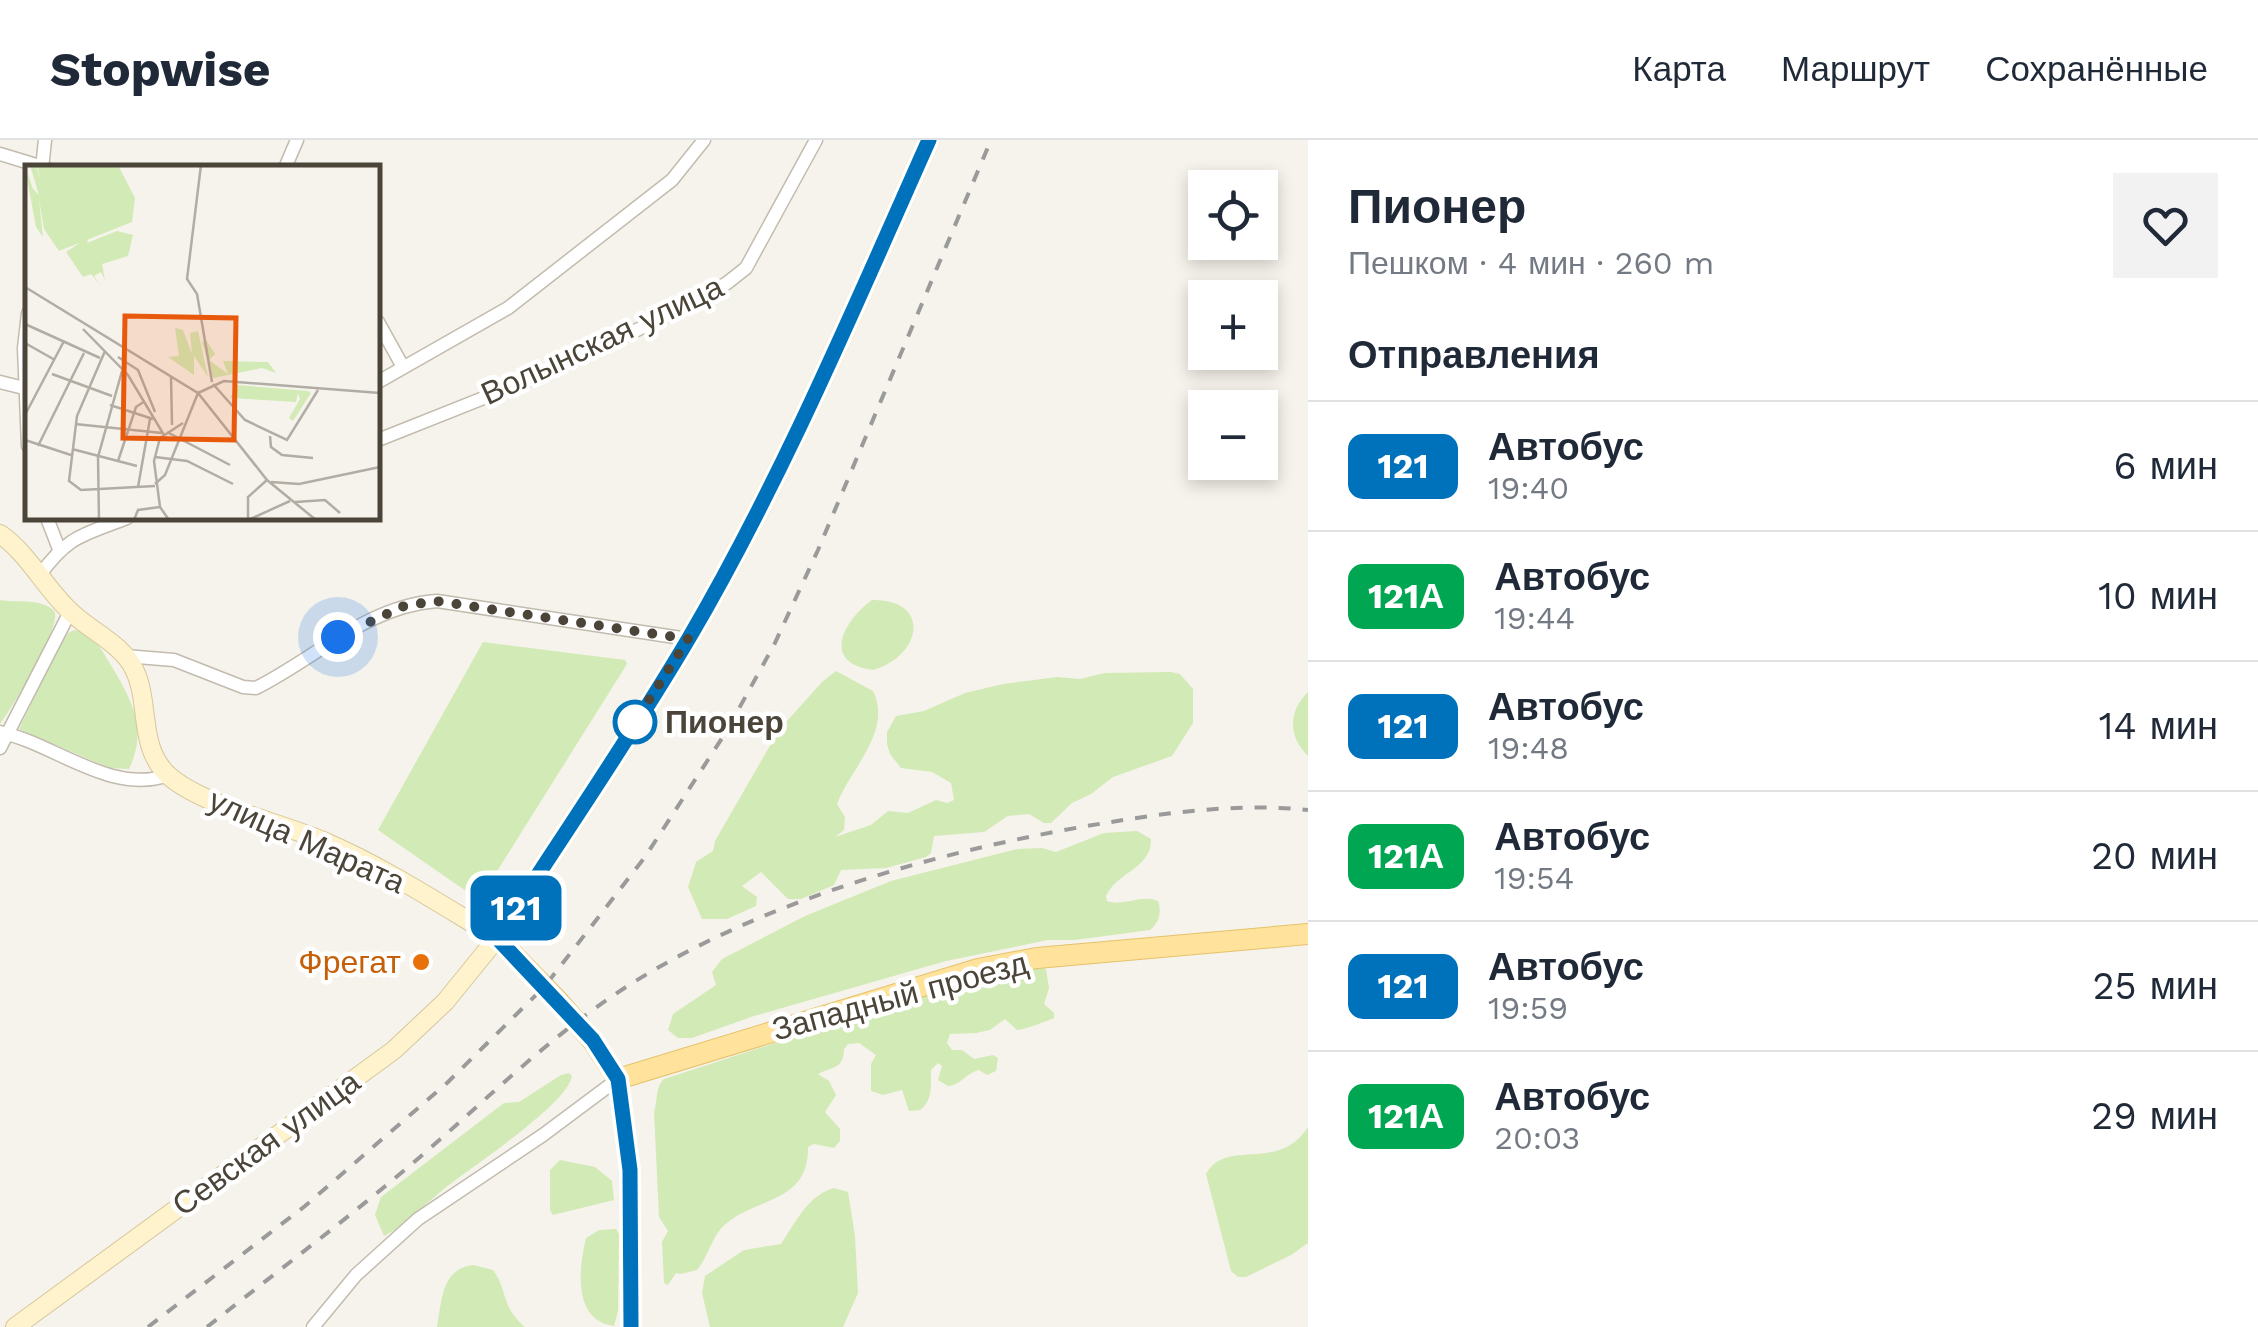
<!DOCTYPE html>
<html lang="ru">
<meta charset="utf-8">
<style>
body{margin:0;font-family:"Work Sans",sans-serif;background:#f2f2f3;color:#1f2937;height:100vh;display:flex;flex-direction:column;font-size:38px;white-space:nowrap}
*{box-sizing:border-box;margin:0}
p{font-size:32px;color:#747a83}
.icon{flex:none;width:55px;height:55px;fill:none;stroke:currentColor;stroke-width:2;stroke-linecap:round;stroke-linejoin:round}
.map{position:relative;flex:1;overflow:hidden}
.panel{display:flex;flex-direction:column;background:#fff;width:950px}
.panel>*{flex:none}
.badge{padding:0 20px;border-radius:15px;font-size:35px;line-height:65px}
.buttons{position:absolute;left:1188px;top:30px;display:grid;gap:20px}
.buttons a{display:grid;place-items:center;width:90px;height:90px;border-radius:0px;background:#fff;box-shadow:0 5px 15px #0003;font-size:50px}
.you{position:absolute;width:50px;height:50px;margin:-25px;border:8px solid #fff;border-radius:50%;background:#1a73e8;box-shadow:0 0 0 15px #1a73e833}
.map>.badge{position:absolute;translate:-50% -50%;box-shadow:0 0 0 5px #fff}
h2{padding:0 40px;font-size:38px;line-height:90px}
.round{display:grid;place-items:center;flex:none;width:105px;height:105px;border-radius:0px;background:#f2f2f3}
.head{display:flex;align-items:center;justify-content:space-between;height:170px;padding:0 40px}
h1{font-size:48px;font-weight:700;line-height:75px}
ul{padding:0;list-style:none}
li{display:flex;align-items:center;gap:30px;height:130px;padding:0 40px;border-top:2px solid #e0e1e3}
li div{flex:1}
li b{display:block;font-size:38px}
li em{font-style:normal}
li .badge{min-width:110px;font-weight:700;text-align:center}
header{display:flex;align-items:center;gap:60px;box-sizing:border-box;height:140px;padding:0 50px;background:#fff;border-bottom:2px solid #e0e1e3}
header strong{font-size:48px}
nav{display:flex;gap:55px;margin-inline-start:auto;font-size:35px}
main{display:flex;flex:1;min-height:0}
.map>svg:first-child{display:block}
.green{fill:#d2eab5}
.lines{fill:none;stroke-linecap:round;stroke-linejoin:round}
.street-casing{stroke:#c2bbae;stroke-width:15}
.secondary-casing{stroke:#d6c79b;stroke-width:20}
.primary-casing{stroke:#e6c16a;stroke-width:22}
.street{stroke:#fff;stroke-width:12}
.secondary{stroke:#fff3cd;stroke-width:18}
.primary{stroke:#ffe39c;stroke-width:20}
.rail{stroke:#9a9a9a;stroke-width:4;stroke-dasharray:12 12;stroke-linecap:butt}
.primary-bridge-casing{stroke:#e6c16a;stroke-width:22;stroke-linecap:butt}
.primary-bridge{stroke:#ffe39c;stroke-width:20}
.line-casing{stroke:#fff;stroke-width:22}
.line{stroke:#0072bc;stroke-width:15}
.walk{stroke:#4b4439;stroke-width:10;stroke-dasharray:0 18}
.stop-dot{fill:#fff;stroke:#0072bc;stroke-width:5}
.food-dot{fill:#e8710a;stroke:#fff;stroke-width:4}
.labels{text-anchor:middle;stroke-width:9;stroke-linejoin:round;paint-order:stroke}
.street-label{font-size:32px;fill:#4b4439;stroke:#fff}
.stop-label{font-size:32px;font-weight:bold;fill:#4b4439;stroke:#fff;text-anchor:start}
.food-label{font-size:32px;fill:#c56008;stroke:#fff;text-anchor:end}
.inset-road{fill:none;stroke:#b2ada4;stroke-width:2.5}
.view{fill:#e8590c;fill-opacity:0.15;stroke:#e8590c;stroke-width:5}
.inset-edge{fill:none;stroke:#4b4439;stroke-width:5}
</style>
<header>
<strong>Stopwise</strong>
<nav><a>Карта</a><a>Маршрут</a><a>Сохранённые</a></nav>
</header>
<main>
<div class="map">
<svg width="1308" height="1187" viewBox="0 0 1308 1187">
<rect width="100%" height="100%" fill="#f6f3ec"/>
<g class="green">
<path d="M 0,460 C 15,463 43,458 54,471 C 64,483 11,570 0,584 Z"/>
<path d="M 872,460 C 932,459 922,516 873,530 C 820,523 844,480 872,460 Z"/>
<path d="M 74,490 C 93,494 100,507 109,522 C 130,557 149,587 129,629 L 109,628 L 19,589 L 65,495 Z"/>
<path d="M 483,502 L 625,520 L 627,524 L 479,760 L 378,690 Z"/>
<path d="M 836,531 L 873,551 C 893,591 850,629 837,664 L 845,677 L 844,690 L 835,697 L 871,685 L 888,671 L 908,673 L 936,660 L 947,663 L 954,660 L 951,643 L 932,632 L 901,628 L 890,614 L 887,604 L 887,592 L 896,576 L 924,571 L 965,553 L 1003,544 L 1057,537 L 1080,539 L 1105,533 L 1171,532 L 1180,534 L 1193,549 L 1193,583 L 1172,616 L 1113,637 L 1091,654 L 1072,663 L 1051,683 L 1044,683 L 1029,674 L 1008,676 L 984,692 L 934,696 L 931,713 L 926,717 L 886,728 L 841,730 L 834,745 L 801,759 L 788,759 L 761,732 L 742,746 L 757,757 L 756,766 L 727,779 L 702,779 L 688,747 L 696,722 L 713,711 L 715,701 L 779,590 L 822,542 Z"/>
<path d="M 1308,552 L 1308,616 C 1288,597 1288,571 1308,552 Z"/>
<path d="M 1137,691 L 1151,699 C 1152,728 1117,732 1106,756 L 1107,761 C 1124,767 1141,754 1158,761 C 1162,772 1159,783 1150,790 L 1075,800 L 1048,800 L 946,821 L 754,876 L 692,898 L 678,898 L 668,890 L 673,874 L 716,845 L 712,832 L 722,819 L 805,776 L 891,741 L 1017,709 L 1042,708 L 1056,712 L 1104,693 Z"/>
<path d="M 1039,826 L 1046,829 L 1049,848 L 1044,864 L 1054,873 L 1054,878 C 1047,881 1024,890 1017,890 L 1005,879 L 990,890 L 976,893 L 950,894 L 947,903 L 952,910 L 962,910 L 974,919 L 993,915 L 998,918 L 996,931 L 987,935 L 979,930 C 966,933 961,945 948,946 L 938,940 L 942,926 L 938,923 L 931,930 C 931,944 933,961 920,970 L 909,971 L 902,950 L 883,955 L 871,951 L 871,924 L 876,915 L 859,903 L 848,904 L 844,909 C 843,930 833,926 818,934 L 829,941 L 836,955 L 825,972 L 840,989 L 840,1001 L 834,1008 L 814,1004 L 808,1007 C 809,1063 758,1057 727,1083 C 712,1094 709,1116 697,1130 L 681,1134 L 676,1133 L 668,1145 L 664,1143 L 662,1102 L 668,1091 L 659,1077 L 654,972 C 658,961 655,947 664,939 L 858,876 C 875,875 890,861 908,856 C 951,843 995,835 1039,826 Z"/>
<path d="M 569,933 L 572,936 C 568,964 470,1028 445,1048 C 425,1064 406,1085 384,1096 L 375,1075 L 381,1057 L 504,963 L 519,962 L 561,935 Z"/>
<path d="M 1308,987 L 1308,1103 L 1291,1115 L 1246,1137 L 1238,1137 L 1231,1131 L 1206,1034 C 1226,997 1278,1034 1308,987 Z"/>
<path d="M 560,1020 L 595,1027 L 612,1041 L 614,1060 L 553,1075 L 550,1070 L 550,1030 Z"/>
<path d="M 834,1048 L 848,1052 L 855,1096 L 858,1153 L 843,1187 L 710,1187 L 702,1153 L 705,1136 L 744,1110 L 781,1104 C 796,1082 807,1056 834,1048 Z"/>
<path d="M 616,1089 L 619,1094 L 618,1171 L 614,1186 C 572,1181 579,1127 586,1098 L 599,1090 Z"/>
<path d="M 473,1125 L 493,1130 C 509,1152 500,1166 525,1187 L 437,1187 C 442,1161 441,1129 473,1125 Z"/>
</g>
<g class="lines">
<defs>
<g id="street">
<path d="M 0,14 L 46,28"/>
<path d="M 42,28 L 45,0"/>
<path d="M 285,28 L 297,0"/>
<path d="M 28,173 L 24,208 L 28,306"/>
<path d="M 378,182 L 403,227"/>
<path d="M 0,242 L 28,249"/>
<path d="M 378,242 L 508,168 L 672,40 L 704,0"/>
<path d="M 378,300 L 549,232 L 689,165 L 727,143 L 746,128 L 816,0"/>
<path d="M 47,378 L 59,409"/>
<path d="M 39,436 C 69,395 81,396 127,378"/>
<path d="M 125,516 L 174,520 L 243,547 L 256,548 C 316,518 367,466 437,461 L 688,499"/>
<path d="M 0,592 C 53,603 112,656 168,635"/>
<path d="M 0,608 L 70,472"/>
<path d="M 313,1187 L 356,1135 L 418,1079 L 543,995 L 618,939"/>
</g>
<g id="secondary">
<path d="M 0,394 C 29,414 46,450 72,473 C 91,491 123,505 134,529 C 151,563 137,607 169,636 C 202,665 281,683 323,701 C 384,727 440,764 497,798 L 445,862 L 394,910 L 15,1187"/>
<path d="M 618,939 L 630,1030 L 631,1187"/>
</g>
<g id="primary">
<path d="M 558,861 L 497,798 C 561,698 629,600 689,498 C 782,339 854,168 929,0"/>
<path d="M 593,901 L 618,939 L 978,829 L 1037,818 L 1308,794"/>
</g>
</defs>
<use href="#street" class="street-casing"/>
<use href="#secondary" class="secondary-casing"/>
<use href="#primary" class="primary-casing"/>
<use href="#street" class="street"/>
<use href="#secondary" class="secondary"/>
<use href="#primary" class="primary"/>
<g class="rail">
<path d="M 148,1187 L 305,1066 L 447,943 L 545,846 L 645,717 L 726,592 L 774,505 L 818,410 L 991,0"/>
<path d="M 207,1187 C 278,1131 351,1076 420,1017 C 487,959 548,898 623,849 C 760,760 945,709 1105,683 C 1171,672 1241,663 1308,670"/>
</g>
<defs>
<path id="primary-bridge" d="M 558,861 L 593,901"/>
</defs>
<use href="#primary-bridge" class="primary-bridge-casing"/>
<use href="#primary-bridge" class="primary-bridge"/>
</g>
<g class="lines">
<defs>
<path id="line" d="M 631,1187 L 630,1030 L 618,939 L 593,900 L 497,798 C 561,698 629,600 689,498 C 782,339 854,168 929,0"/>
</defs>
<use href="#line" class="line-casing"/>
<use href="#line" class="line"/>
<path class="walk" d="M 338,497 L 404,466 L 436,461 L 688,499 L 628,593 L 635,582"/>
</g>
<circle class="stop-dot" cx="635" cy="582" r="20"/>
<circle class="food-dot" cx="421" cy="822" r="10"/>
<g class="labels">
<g class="street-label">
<text transform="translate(602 200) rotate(-25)" y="11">Волынская улица</text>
<text transform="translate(307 701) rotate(24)" y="11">улица Марата</text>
<text transform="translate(900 856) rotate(-15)" y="11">Западный проезд</text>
<text transform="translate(266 1003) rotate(-36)" y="11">Севская улица</text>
</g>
<g class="stop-label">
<text x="665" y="593">Пионер</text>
</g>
<g class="food-label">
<text x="401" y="833">Фрегат</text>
</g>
</g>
<g transform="translate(25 25)">
<rect width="355" height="355" fill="#f6f3ec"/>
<path d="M 5,0 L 11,1 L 15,14 L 12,0 L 93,0 L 110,33 L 107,57 L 34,86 L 19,64 L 14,34 L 18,72 L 11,62 L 0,2 L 8,24 L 14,30 ZM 92,66 L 108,70 L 103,91 L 77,99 L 80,115 L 76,107 L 69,111 L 75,120 L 66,109 L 58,112 L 41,87 L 64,72 L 62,78 ZM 150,163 L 158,165 L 167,189 L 165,168 L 173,166 L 183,212 L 169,191 L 169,210 L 143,192 L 154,191 ZM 182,176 L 190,189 L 184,195 L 203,209 L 198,196 L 243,197 L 251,208 L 237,203 L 188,213 L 177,177 ZM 212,220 L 283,226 L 286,228 L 268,256 L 264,253 L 275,234 L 273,228 L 271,237 L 205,233 Z" fill="#d2eab5"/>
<path class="inset-road" d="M 176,0 L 162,114 L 172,129 L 187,217M 0,122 L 173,228 L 199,216 L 355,228M 0,159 L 75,193M 58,164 L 103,210 L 139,270M 0,178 L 30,195M 80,186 L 52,251 L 44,316 L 56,325 L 130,321M 93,192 L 113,205 L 130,247M 27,209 L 87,231M 146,211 L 147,260M 188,219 L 220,255 L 262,275 L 293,225M 85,240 L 128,254M 0,250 L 39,176M 50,259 L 137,268M 142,267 L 205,300M 245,271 L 246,282 L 257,290 L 288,293M 0,275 L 46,290M 13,281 L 59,188M 47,284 L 112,301M 130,292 L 162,296 L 208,319M 93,296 L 111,242 L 120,236M 242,315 L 223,332 L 223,355 L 265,336M 246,317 L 274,319 L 355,302M 130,319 L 140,310 L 173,228 L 242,315 L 291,355M 113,322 L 125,254M 270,337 L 300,335 L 315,348M 74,355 L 73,292 L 97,206M 109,355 L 113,345 L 135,342M 144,355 L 135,342 L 129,296 L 135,273 L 158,258"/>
<path class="view" d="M 100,151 L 211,153 L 209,275 L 98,273 Z"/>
<rect width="355" height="355" class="inset-edge"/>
</g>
</svg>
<div class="buttons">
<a><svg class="icon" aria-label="locate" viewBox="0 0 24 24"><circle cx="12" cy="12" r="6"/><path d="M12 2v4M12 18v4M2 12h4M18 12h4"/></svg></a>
<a>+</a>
<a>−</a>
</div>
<div class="you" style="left:338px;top:497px"></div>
<b class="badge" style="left:516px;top:768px;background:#0072bc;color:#fff">121</b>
</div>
<section class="panel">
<div class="head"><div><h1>Пионер</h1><p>Пешком · 4 мин · 260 m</p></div><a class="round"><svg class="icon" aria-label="heart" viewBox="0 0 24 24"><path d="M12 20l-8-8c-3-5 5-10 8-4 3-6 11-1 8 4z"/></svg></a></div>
<h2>Отправления</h2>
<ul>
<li><span class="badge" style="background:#0072bc;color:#fff">121</span><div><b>Автобус</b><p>19:40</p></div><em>6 мин</em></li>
<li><span class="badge" style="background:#00a651;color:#fff">121А</span><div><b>Автобус</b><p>19:44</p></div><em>10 мин</em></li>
<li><span class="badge" style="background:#0072bc;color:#fff">121</span><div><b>Автобус</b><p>19:48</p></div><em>14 мин</em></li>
<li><span class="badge" style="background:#00a651;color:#fff">121А</span><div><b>Автобус</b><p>19:54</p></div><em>20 мин</em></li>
<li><span class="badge" style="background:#0072bc;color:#fff">121</span><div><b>Автобус</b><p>19:59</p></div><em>25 мин</em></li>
<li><span class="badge" style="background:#00a651;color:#fff">121А</span><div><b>Автобус</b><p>20:03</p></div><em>29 мин</em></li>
</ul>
</section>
</main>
